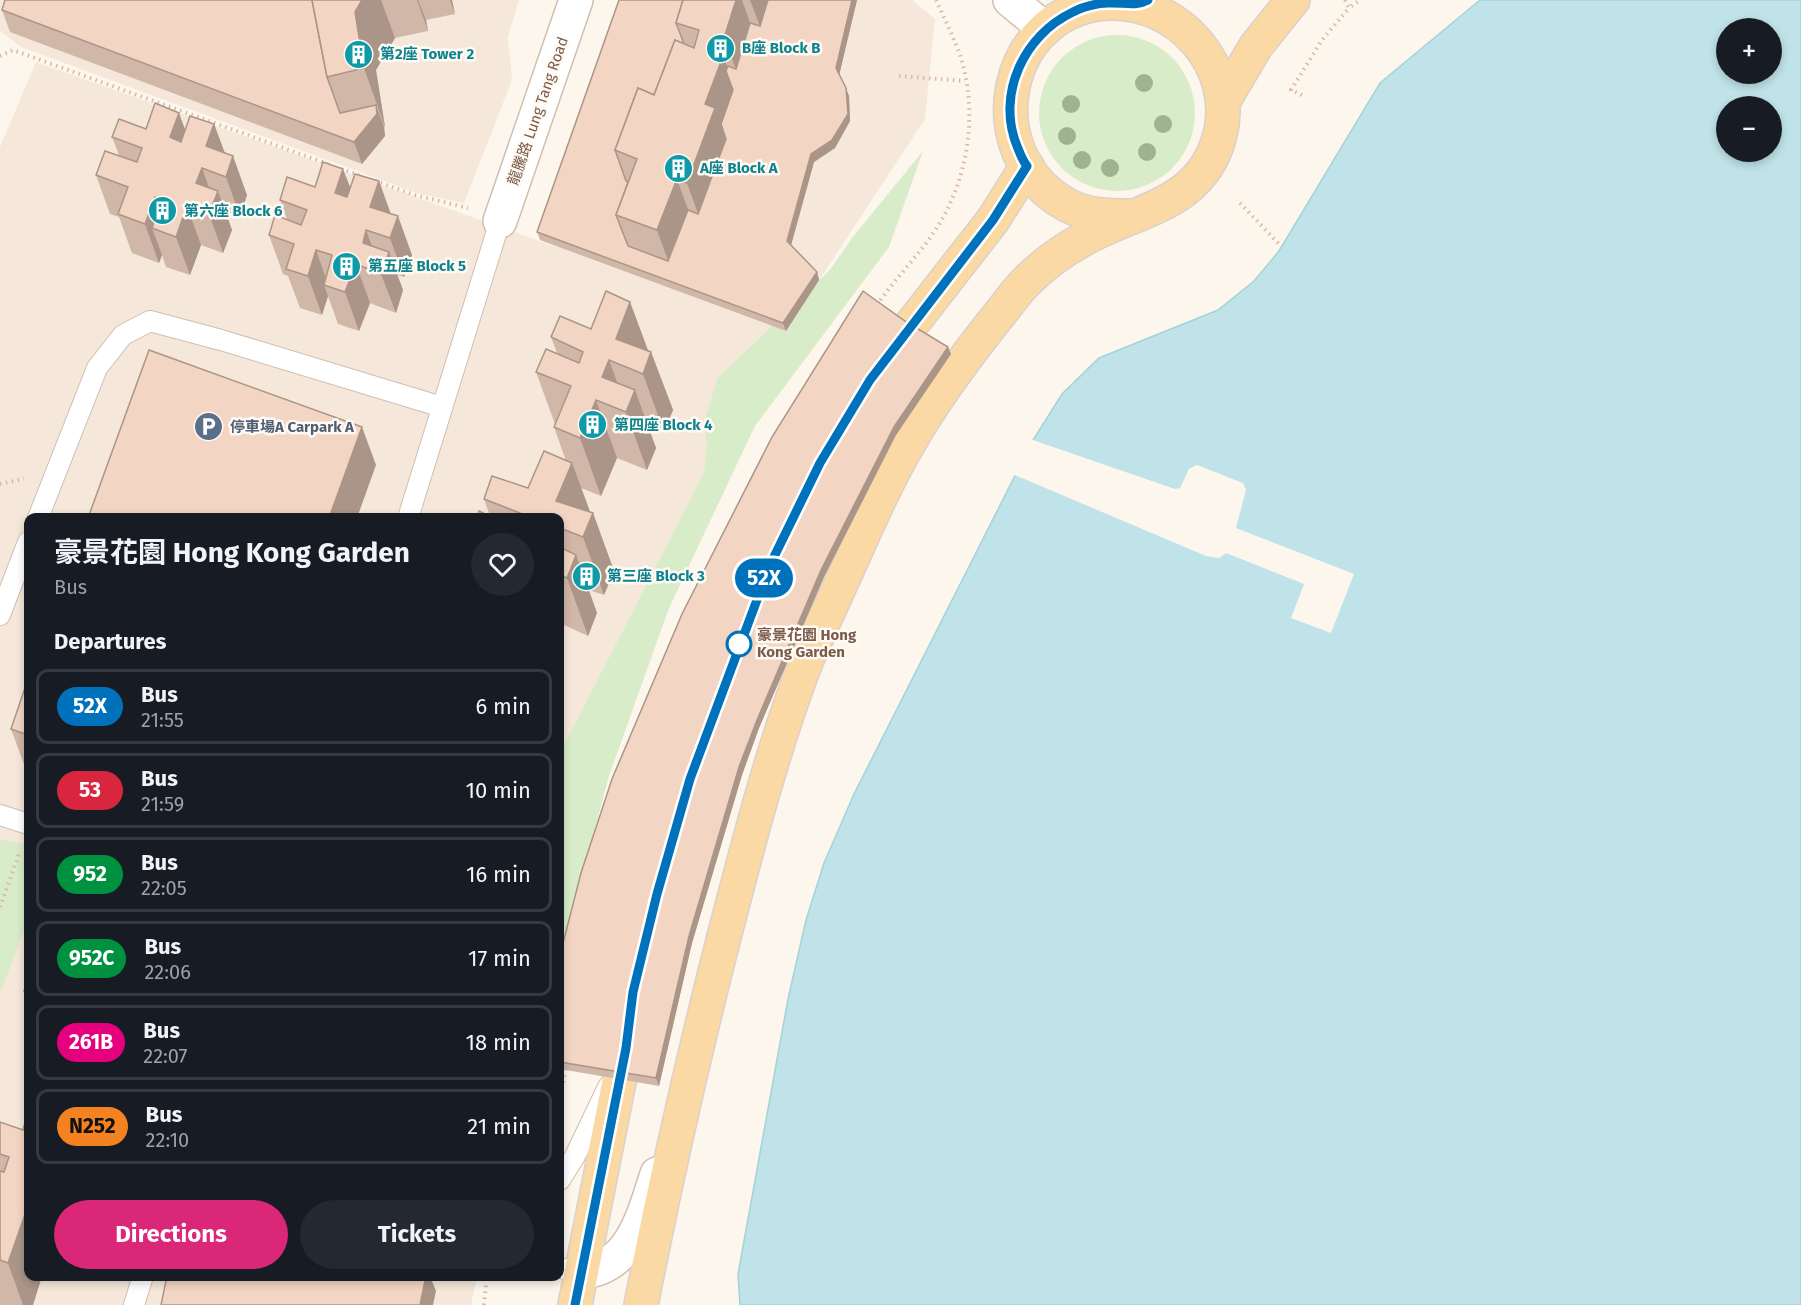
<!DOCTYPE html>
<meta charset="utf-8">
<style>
body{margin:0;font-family:"Fira Sans","Noto Sans TC",sans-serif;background:#242831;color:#f1f3f6;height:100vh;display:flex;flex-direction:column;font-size:22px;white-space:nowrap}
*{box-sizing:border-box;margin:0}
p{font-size:20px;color:#9ea1a6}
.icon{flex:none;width:33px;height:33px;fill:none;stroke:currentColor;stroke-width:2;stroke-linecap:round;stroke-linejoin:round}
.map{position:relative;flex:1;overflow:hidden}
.sheet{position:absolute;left:24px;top:513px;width:540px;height:768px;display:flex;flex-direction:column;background:#171b24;border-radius:12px;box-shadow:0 3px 9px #0003}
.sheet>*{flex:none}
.badge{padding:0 12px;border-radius:20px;font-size:21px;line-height:39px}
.fabs{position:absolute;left:1716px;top:18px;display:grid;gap:12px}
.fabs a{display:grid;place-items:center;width:66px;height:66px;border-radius:50%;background:#171b24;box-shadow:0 3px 9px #0003;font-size:30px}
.map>.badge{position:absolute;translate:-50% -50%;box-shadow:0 0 0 3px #fff}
h2{padding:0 30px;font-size:22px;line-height:54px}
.round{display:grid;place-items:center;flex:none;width:63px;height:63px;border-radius:32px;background:#242831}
.summary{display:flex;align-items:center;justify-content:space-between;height:102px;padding:0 30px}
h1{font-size:28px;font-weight:700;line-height:45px}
.primary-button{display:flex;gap:12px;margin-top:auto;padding:12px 30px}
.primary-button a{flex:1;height:69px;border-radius:36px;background:#db2777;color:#fff;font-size:24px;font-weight:700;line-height:69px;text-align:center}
.primary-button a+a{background:#242831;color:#f1f3f6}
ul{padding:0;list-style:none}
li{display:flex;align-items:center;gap:18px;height:75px;margin:0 12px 9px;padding:0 18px;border:3px solid #363941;border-radius:12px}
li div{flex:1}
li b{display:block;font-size:22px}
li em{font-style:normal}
li .badge{min-width:66px;font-weight:700;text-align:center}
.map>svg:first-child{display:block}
.residential{fill:#f5e8da}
.green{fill:#d8ecc9}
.water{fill:#bfe3e8;stroke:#a5d3da;stroke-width:1.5;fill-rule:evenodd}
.pier{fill:#fdf6ec}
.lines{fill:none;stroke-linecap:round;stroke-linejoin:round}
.service-casing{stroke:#d1beb0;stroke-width:22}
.minor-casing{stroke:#d1beb0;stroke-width:36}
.tertiary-casing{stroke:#d1beb0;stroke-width:36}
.primary-casing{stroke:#dad1cd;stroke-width:36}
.path{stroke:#d9b8a5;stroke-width:4;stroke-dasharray:1.5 4.5;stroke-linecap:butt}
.service{stroke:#fff;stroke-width:20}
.minor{stroke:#fff;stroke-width:33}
.tertiary{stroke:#fff;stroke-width:33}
.primary{stroke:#fbd9a5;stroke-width:33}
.tree{fill:#a0b28e}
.wall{fill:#d1b7a8}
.shaded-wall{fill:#aa9588}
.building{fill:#f3d5c3;stroke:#aa9588;stroke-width:1.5}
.line-casing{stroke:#fff;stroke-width:14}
.line{stroke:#0072bc;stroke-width:9}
.stop-dot{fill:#fff;stroke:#0072bc;stroke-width:3}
.labels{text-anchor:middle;stroke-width:5;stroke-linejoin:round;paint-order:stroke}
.culture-label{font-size:15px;font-weight:bold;fill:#0d838f;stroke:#fffaf3;text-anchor:start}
.street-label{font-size:15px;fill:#7a5c4d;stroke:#fffaf3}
.service-label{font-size:15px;font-weight:bold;fill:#4e5e75;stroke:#fffaf3;text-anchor:start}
.stop-label{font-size:15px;font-weight:bold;fill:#7a5c4d;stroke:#fffaf3;text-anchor:start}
</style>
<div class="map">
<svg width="1801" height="1305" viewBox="0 0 1801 1305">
<rect width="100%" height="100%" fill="#fdf6ec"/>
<g class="residential">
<path d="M 0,0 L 519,0 L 508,37 L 512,80 L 464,203 L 417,193 L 21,47 L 0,31 Z"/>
<path d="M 625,0 L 912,0 L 935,19 L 925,119 L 787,329 L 660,590 L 560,914 L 560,518 L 28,518 L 28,1276 L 477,1277 L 471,1305 L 0,1305 L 0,147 L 36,62 L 559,248 L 540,240 Z"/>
</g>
<g class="green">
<circle cx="1117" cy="113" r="78"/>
<path d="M 923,151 L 889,247 L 755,426 L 669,608 L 609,776 L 560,958 L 560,753 L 704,473 L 707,443 L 704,424 L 717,379 L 830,270 L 852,238 Z"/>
<path d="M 0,839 L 28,845 L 28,927 L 25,928 L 0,993 Z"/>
</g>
<path class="water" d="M 1480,0 L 1801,0 L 1801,1305 L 740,1305 L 738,1274 L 788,999 L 806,920 L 824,863 L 854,794 L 1033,440 L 1062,394 L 1099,358 L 1218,310 L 1254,281 L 1279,251 L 1380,83 ZM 1726,28 L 1772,28 L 1772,74 L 1726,74 ZM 1726,106 L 1772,106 L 1772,152 L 1726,152 Z"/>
<path class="pier" d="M 1030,439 L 1175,489 L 1180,488 L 1189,469 L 1197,465 L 1243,483 L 1246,490 L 1236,528 L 1354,574 L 1331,633 L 1291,618 L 1304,584 L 1226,553 L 1219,558 L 1206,556 L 1010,473 Z"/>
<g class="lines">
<defs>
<g id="service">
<path d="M 38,518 L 97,368 L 123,335 L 150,321 L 221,340 L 442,407"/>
<path d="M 408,518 L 500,221"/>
<path d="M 0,615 L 28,542"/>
<path d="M 0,815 L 28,824"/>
<path d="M 560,1180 L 575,1156 L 608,1087"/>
<path d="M 560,1268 L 581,1272"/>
<path d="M 134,1305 L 143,1276"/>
</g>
<g id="minor">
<path d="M 500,221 L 576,0"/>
<path d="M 581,1272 C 631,1269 644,1214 657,1174"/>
</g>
<path id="tertiary" d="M 1010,0 L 1045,29"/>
<g id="primary">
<path d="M 1223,102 L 1256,46 L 1293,0"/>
<path d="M 908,329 L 993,220 L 1027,166"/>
<path d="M 575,1305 L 628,1036"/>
<path d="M 641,1305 C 665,1183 692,1062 723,941 C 746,852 769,762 801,675 C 813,643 829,611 843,579 C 864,533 884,485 910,441 C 935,398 966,356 998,316 C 1008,304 1017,290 1028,280 C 1043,265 1064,250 1082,240 C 1136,209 1202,206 1220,135 C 1237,66 1178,0 1108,3 C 1002,9 974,154 1067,205 C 1087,216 1109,216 1132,216"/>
</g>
</defs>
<use href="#service" class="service-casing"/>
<use href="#minor" class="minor-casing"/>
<use href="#tertiary" class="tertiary-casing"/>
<use href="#primary" class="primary-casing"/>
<g class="path">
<path d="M 1345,0 L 1349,8 L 1360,0"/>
<path d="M 0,56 L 13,50 L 328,164"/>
<path d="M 899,76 L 965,81"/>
<path d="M 1302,95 L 1291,90 L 1322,40 L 1349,8"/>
<path d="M 341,169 L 359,175"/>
<path d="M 375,181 L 415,195 L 468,208"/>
<path d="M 1240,203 L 1279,244"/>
<path d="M 877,305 C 898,274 927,248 945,214 C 970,166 977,107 960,55 C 953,36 944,18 936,0"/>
<path d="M 0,484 L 24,479"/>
<path d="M 0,907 L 20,851"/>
<path d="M 560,1100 L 566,1066"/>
<path d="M 484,1305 L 486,1284"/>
</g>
<use href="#service" class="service"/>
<use href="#minor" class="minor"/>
<use href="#tertiary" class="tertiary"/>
<use href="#primary" class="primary"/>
</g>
<g class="tree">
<circle cx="1144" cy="83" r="9"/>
<circle cx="1071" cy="104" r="9"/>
<circle cx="1163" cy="124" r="9"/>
<circle cx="1067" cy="136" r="9"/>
<circle cx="1147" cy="152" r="9"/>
<circle cx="1082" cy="160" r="9"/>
<circle cx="1110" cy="168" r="9"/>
</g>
<g class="wall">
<path d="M 5,0 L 452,0 L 455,14 L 426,20 L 428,31 L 395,38 L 376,70 L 385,127 L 384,127 L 385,136 L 362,164 L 10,32 L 2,10 Z"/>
<path d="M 619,0 L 857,0 L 839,74 L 849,96 L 850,121 L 835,148 L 814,162 L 791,245 L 817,272 L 819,280 L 786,331 L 540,240 L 537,232 Z"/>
<path d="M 214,124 L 225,153 L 247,195 L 240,216 L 225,211 L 232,230 L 223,253 L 201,245 L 190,275 L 166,267 L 162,255 L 159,263 L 132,253 L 119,217 L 110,214 L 96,175 L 119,155 L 112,137 L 146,129 L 185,130 Z"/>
<path d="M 379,181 L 390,213 L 412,255 L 404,277 L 397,275 L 403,290 L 396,313 L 370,303 L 359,331 L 338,324 L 328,296 L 322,315 L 300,308 L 288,276 L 283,274 L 269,235 L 287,219 L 280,200 L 315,187 L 350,188 Z"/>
<path d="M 630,302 L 648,350 L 651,352 L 673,410 L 664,432 L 648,426 L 656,448 L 647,470 L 617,458 L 601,496 L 581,488 L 590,512 L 593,513 L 614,571 L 604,595 L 589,590 L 597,613 L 588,636 L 560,623 L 560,518 L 477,518 L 490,516 L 484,499 L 528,488 L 566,461 L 554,427 L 555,424 L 536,372 L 557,353 L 551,337 L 591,329 Z"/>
<path d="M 905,321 L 948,347 L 951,354 L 896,435 L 824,577 L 759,728 L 742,775 L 692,943 L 659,1086 L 560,1069 L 560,955 Z"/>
<path d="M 28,679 L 28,769 L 25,767 L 11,729 Z"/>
<path d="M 28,979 L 28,1004 L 24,991 Z"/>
<path d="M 28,1112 L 28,1276 L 42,1276 L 33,1305 L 0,1305 L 0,1122 L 23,1130 Z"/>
</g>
<g class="shaded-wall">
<path d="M 362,0 L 381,0 L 395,38 L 376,70 L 385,127 L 364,68 L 355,12 Z"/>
<path d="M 417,0 L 418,0 L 426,20 L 428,31 Z"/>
<path d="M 450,0 L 452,0 L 455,14 Z"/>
<path d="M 736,0 L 742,0 L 753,31 L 739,77 L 724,38 Z"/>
<path d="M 750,0 L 774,0 L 763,34 Z"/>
<path d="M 852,0 L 857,0 L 839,76 L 836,68 Z"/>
<path d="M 716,35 L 730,74 L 736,98 L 729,147 L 701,222 L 687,183 L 705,104 L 710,54 Z"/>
<path d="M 846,88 L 849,96 L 850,121 L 835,148 L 814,162 L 790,249 L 787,241 L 811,154 Z"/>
<path d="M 376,105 L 384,127 L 385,136 L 362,164 L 354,142 Z"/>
<path d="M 179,113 L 193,151 L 170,137 Z"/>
<path d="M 214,124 L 228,162 L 206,146 Z"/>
<path d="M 233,156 L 247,195 L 240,216 L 226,177 Z"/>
<path d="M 202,168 L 214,202 L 218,191 L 232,230 L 223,253 L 209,214 L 196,183 Z"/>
<path d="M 343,169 L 358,207 L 335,193 Z"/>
<path d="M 677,179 L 691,218 L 671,269 L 657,230 Z"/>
<path d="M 379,181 L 393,220 L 370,207 Z"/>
<path d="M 155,197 L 168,234 L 152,228 L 162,255 L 159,263 L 145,224 Z"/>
<path d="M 187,206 L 201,245 L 190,275 L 176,237 Z"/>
<path d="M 398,216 L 412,255 L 404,277 L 390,238 Z"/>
<path d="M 366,230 L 380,268 L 363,243 Z"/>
<path d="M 316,250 L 329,287 L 324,285 L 328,296 L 322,315 L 308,276 Z"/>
<path d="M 389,252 L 403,290 L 396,313 L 381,274 Z"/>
<path d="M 356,264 L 370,303 L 359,331 L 345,292 Z"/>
<path d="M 817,272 L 819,280 L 786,331 L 783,323 Z"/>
<path d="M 630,302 L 650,356 L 651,352 L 673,410 L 664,432 L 643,374 L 616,339 Z"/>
<path d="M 948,347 L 951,354 L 896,435 L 824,577 L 759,728 L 742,775 L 692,943 L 659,1086 L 656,1078 L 689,936 L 739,767 L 757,720 L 821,570 L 894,427 Z"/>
<path d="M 609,360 L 627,409 L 635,390 L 656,448 L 647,470 L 626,412 L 602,377 Z"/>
<path d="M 596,400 L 617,458 L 601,496 L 580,438 Z"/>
<path d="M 362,427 L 376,465 L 357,518 L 329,518 Z"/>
<path d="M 572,463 L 592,517 L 593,513 L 614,571 L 604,595 L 583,537 L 556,501 Z"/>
<path d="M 576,555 L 597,613 L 588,636 L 567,578 Z"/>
<path d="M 28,1206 L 28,1276 L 42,1276 L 33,1305 L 23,1305 L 8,1263 Z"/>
<path d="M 426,1276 L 430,1276 L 436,1291 L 433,1305 L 420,1305 Z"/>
</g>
<g class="building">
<path d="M 5,0 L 312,0 L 327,77 L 340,113 L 376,105 L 377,114 L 354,142 L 2,10 Z"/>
<path d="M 312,0 L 362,0 L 355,12 L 364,68 L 327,77 Z"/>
<path d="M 619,0 L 683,0 L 676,23 L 684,44 L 675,40 L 654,95 L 638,88 L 615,150 L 626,181 L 628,182 L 616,215 L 628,246 L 668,261 L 688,210 L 698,214 L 726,139 L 721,124 L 733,90 L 726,71 L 728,66 L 736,69 L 750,23 L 760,26 L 768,0 L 852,0 L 836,68 L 846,88 L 848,114 L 832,140 L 811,154 L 787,241 L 817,272 L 783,323 L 537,232 Z"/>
<path d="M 683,0 L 736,0 L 724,38 L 716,35 L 710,54 L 722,59 L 705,104 L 715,108 L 687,183 L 677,179 L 657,230 L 616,215 L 637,159 L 615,150 L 638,88 L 654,95 L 675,40 L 694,48 L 699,30 L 676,23 Z"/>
<path d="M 155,103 L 179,113 L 170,137 L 181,142 L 190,116 L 214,124 L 206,146 L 233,156 L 226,177 L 202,168 L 196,183 L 218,191 L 209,214 L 187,206 L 176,237 L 152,228 L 162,200 L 155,197 L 145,224 L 118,214 L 128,187 L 96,175 L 105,151 L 137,162 L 142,148 L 112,137 L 119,119 L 146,129 Z"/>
<path d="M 323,162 L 343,169 L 335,193 L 347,197 L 355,174 L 379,181 L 370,207 L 398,216 L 390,238 L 366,230 L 363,243 L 389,252 L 381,274 L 356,264 L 345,292 L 324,285 L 332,255 L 316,250 L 308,276 L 286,269 L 294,244 L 269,235 L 275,215 L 301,225 L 307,210 L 280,200 L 287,177 L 315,187 Z"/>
<path d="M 606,291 L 630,302 L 616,339 L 651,352 L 643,374 L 609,360 L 602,377 L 635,390 L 626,412 L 596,400 L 580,438 L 554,427 L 571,386 L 536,372 L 546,349 L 579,363 L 583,352 L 551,337 L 560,316 L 591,329 Z"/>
<path d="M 863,291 L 905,321 L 948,347 L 894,427 L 821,570 L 757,720 L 739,767 L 689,936 L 656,1078 L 560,1062 L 560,955 L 581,873 L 612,779 L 682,614 L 772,437 Z"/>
<path d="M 149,350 L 362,427 L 329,518 L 88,518 Z"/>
<path d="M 544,451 L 572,463 L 556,501 L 593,513 L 583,537 L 560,528 L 560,518 L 518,518 L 520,513 L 484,499 L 492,476 L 528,488 Z"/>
<path d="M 479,511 L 493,518 L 477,518 Z"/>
<path d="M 560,547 L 576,555 L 567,578 L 560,575 Z"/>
<path d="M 28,679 L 28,735 L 11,729 Z"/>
<path d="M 28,979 L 28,993 L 24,991 Z"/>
<path d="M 28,1112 L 28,1206 L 8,1263 L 0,1260 L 0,1171 L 4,1172 L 9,1157 L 0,1154 L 0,1122 L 23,1130 Z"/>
<path d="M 167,1276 L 426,1276 L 420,1305 L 161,1305 Z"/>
</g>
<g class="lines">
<defs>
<path id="line" d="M 575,1305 L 626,1048 L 633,992 L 657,894 L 690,779 L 770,565 L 820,463 L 870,380 L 993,220 L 1027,166 C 1022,160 1020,153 1017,146 C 996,94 1024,35 1073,12 C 1082,7 1098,3 1108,3 C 1123,2 1135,7 1148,0"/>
</defs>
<use href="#line" class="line-casing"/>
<use href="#line" class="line"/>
</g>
<defs>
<symbol id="building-disc" viewBox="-11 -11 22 22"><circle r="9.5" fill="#0f9aa8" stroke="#fffaf3"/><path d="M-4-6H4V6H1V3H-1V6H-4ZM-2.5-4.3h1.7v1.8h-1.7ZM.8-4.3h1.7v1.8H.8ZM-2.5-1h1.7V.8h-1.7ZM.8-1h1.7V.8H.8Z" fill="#fff"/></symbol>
<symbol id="parking-disc" viewBox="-11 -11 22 22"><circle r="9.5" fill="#5c6f8a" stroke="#fffaf3"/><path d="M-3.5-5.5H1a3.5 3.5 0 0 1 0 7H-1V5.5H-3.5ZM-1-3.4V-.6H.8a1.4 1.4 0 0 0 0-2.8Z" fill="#fff"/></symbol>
</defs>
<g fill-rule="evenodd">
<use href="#building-disc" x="704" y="32" width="33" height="33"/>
<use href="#building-disc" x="342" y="38" width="33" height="33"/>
<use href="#building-disc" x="662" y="152" width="33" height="33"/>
<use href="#building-disc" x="146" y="194" width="33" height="33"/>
<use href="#building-disc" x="330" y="250" width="33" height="33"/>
<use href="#building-disc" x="576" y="408" width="33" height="33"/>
<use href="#parking-disc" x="192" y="410" width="33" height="33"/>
<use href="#building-disc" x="570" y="560" width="33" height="33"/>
</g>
<circle class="stop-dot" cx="739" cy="644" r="12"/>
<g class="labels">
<g class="culture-label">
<text x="742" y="53">B座 Block B</text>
<text x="380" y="59">第2座 Tower 2</text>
<text x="700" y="173">A座 Block A</text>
<text x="184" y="216">第六座 Block 6</text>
<text x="368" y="271">第五座 Block 5</text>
<text x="614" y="430">第四座 Block 4</text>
<text x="607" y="581">第三座 Block 3</text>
</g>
<g class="street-label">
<text transform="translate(538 111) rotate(-71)" y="5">龍騰路 Lung Tang Road</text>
</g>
<g class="service-label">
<text x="230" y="432">停車場A Carpark A</text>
</g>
<g class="stop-label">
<text x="757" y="640">豪景花園 Hong<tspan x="757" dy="17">Kong Garden</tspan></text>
</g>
</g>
</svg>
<div class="fabs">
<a>+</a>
<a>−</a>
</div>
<b class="badge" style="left:764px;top:578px;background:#0072bc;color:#fff">52X</b>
<section class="sheet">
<div class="summary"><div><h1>豪景花園 Hong Kong Garden</h1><p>Bus</p></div><a class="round"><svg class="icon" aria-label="heart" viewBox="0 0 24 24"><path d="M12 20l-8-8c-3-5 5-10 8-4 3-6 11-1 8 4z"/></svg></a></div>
<h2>Departures</h2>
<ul>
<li><span class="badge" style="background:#0072bc;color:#fff">52X</span><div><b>Bus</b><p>21:55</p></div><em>6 min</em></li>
<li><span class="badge" style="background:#d7263d;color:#fff">53</span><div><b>Bus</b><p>21:59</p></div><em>10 min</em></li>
<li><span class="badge" style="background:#009140;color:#fff">952</span><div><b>Bus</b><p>22:05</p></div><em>16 min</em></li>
<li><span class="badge" style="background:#009140;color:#fff">952C</span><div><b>Bus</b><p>22:06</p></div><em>17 min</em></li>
<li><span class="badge" style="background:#e6007e;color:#fff">261B</span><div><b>Bus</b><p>22:07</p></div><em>18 min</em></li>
<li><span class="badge" style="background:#f58220;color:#111">N252</span><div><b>Bus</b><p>22:10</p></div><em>21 min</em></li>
</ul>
<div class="primary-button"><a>Directions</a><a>Tickets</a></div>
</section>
</div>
